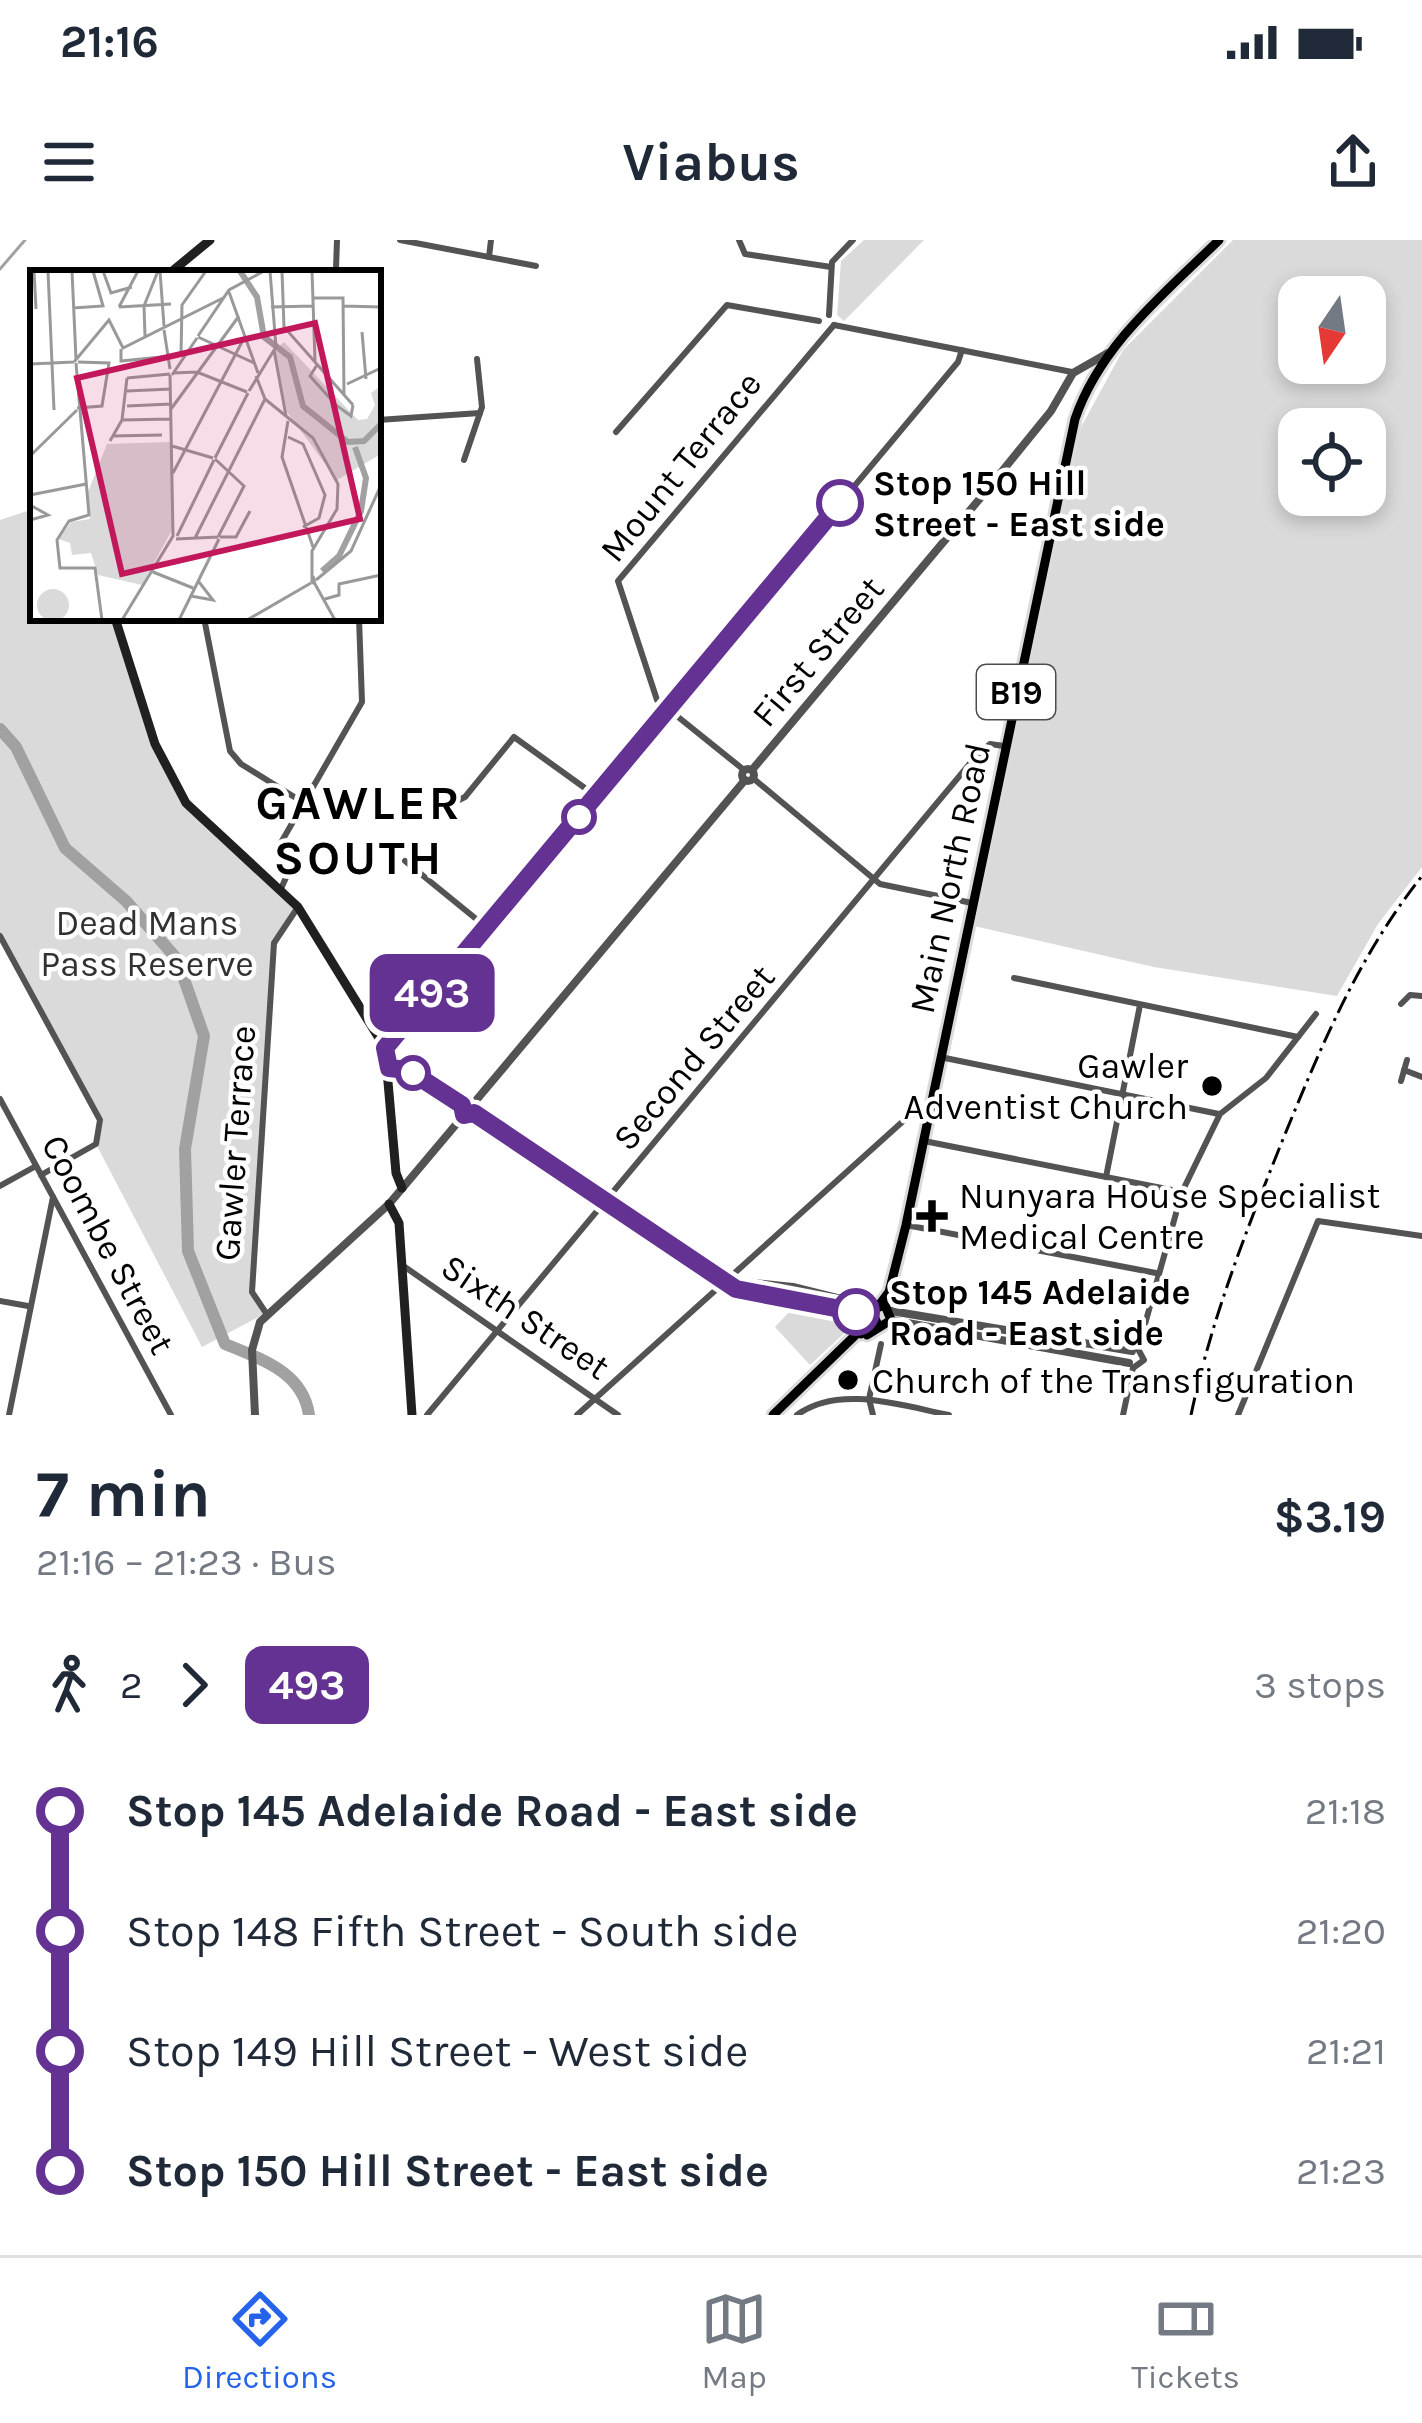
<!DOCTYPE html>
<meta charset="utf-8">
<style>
body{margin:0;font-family:Karla,sans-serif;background:#f2f2f3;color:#1f2937;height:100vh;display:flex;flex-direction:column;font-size:45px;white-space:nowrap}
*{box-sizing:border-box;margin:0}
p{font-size:39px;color:#747a83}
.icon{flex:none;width:66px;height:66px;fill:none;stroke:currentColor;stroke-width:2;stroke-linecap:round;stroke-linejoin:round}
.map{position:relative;height:1175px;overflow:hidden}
.drawer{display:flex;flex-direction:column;background:#fff;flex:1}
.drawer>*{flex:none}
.badge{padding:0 24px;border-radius:18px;font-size:42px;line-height:78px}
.needle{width:78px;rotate:193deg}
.buttons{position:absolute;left:1278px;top:36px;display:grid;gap:24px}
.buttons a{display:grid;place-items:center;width:108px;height:108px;border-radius:24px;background:#fff;box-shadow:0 6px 18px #0003;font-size:60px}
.map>.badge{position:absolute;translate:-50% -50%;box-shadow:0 0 0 6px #fff}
.legs{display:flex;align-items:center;gap:18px;height:132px;padding:0 36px;font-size:39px}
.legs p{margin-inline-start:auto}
.summary{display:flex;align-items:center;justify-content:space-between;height:204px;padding:0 36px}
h1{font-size:66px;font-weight:700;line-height:90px}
ul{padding:0 36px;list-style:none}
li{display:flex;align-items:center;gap:42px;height:120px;font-size:45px}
li i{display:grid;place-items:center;width:18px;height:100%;margin:0 15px;background:currentColor}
li i::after{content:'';width:30px;height:30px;margin:-15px;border:9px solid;border-radius:50%;background:#fff}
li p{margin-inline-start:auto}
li:first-child i{background:linear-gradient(#0000 50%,currentColor 0)}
li:last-child i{background:linear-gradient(currentColor 50%,#0000 0)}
.status{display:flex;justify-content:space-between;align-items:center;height:84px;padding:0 60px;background:#fff;direction:ltr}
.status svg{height:33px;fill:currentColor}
header{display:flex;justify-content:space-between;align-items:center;height:156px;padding:0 36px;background:#fff;font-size:54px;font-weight:700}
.tabs{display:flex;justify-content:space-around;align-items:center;height:168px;border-top:3px solid #e0e1e3;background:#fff;font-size:33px;color:#747a83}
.tabs a{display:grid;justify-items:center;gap:6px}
.tabs .selected{color:#2563eb}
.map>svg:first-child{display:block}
.green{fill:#dadada;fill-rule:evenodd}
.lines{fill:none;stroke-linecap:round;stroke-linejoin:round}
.stream{stroke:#a1a1a1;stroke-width:3}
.river{stroke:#a1a1a1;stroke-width:12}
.primary-casing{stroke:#dbdbdb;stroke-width:15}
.minor{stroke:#535353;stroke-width:6}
.tertiary{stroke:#535353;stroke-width:8}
.secondary{stroke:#202020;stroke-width:9}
.primary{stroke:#000;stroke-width:9}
.rail{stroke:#000;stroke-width:3;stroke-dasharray:18 6 3 6;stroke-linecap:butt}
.line-1-casing{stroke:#fff;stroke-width:27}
.line-1{stroke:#633293;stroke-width:18}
.stop-1-dot{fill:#fff;stroke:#633293;stroke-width:6}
.poi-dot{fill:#000;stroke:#fff;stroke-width:4.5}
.labels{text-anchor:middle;stroke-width:9;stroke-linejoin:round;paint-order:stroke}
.shield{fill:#fff;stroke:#4c4c4c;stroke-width:3}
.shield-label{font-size:33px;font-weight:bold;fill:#000}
.street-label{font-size:36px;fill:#000;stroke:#fff}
.stop-label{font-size:36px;font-weight:bold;fill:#000;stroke:#fff;text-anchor:start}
.park-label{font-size:36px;fill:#313131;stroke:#fff}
.poi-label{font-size:36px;fill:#000;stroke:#fff;text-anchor:start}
.district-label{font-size:48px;font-weight:bold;letter-spacing:3px;fill:#000;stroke:#fff}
.inset-river{fill:none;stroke:#a1a1a1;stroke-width:6}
.inset-road{fill:none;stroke:#999;stroke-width:3}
.view{fill:#c2185b;fill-opacity:0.15;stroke:#c2185b;stroke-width:6}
.inset-edge{fill:none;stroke:#000;stroke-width:6}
</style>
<div class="status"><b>21:16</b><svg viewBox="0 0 49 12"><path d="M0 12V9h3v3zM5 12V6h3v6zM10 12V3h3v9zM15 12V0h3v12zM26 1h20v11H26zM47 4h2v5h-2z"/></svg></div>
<header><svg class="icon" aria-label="menu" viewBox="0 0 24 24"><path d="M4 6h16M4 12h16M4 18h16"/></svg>Viabus<svg class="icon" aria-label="share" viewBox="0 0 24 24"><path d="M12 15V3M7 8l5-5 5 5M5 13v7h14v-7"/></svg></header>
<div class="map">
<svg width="1422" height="1175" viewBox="0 0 1422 1175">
<rect width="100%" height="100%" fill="#fff"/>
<g class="green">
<path d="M 864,0 L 924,0 L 844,81 L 837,75 L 841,21 Z"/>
<path d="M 1233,0 L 1422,0 L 1422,627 L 1378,684 L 1337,756 L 1154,727 L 974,686 L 1081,187 L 1123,110 ZM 1299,57 L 1365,57 L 1365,123 L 1299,123 ZM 1299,189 L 1365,189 L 1365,255 L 1299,255 Z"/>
<path d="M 33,269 L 33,378 L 115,378 L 155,504 L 186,563 L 298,667 L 275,697 L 252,1052 L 266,1073 L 202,1107 L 96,904 L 100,880 L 0,696 L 0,280 Z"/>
<path d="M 794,1067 L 847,1076 L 853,1085 L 810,1125 L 775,1087 Z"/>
</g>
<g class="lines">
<path class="stream" d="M 0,29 L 25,0"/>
<path class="river" d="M 0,489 L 16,507 L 65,608 L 126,661 L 177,719 L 204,796 L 185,909 L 188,1011 L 225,1104 C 261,1119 303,1132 309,1175"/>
<defs>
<g id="primary">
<path d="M 880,1064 L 889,1052 L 906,985 L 1075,179 C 1101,104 1164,54 1219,0"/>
<path d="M 859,1072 L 861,1094"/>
<path d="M 867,1095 L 891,1080 L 885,1065 L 871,1070 L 878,1085"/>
<path d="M 773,1175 L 871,1080"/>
</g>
</defs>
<use href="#primary" class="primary-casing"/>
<g class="minor">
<path d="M 400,0 L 536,26"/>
<path d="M 739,0 L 745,14 L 831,27"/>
<path d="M 489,17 L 491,0"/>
<path d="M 336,29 L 337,0"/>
<path d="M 290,33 L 336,30"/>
<path d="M 829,75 L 832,22 L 853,0"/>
<path d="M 834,85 L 1072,132"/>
<path d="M 378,180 L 480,173"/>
<path d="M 616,192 L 727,65 L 819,81"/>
<path d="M 464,220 L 482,167 L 477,119"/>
<path d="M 204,378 L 230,511 L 241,524 L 304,563"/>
<path d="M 744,530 L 657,460 L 618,341 L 834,85"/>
<path d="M 754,539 L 880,644 L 972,663"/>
<path d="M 439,570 L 465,557 L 514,497 L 596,556"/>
<path d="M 405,621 L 486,687"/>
<path d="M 280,651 L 288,633 L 279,606 L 362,462 L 359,378"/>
<path d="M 0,696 L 100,880 L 96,904 L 41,935"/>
<path d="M 1014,738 L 1298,797"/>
<path d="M 1401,764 L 1410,755 L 1422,756"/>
<path d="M 385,808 L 958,122 L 962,110"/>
<path d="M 940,817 L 1219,874"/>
<path d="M 1404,830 L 1422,837"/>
<path d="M 1401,841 L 1407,820"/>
<path d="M 0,859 L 171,1175"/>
<path d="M 924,901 L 1182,952"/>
<path d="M 1106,937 L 1140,765"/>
<path d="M 0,946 L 36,926"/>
<path d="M 906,985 L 1156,1033"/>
<path d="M 402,1025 L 618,1175"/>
<path d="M 0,1061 L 28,1066"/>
<path d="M 266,1073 L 252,1052 L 274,703 L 298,667"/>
<path d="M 1138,1109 L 1182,952 L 1220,874 L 1266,838 L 1316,774"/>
<path d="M 1133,1128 L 1144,1120 L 1138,1109"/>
<path d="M 9,1175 L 53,957"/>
<path d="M 427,1175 L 977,515 L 990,504 L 1004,506"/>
<path d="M 577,1175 L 911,874 L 929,875"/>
<path d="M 797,1175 C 839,1144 903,1166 949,1175"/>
<path d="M 873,1175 L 869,1159 L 881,1104"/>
<path d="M 1123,1175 L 1133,1128"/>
<path d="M 1238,1175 L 1318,981 L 1422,996"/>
</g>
<g class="tertiary">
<circle cx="748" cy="535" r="6"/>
<path d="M 752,530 L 982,256 L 1051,171 L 1073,133 L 1108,113"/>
<path d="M 389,828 L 408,829 L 462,865"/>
<path d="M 473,864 L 745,540"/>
<path d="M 474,873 L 736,1049 L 870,1077"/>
<path d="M 726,1040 L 793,1047 L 873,1067"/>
<path d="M 891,1071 L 1132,1111"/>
<path d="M 891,1080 L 1129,1123"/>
<path d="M 255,1175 L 252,1110 L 260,1082 L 389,964 L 464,875"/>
</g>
<g class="secondary">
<path d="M 170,33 L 210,0"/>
<path d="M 115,378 L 155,504 L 186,563 L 298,667 L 385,808 L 396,933 L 402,948"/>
<path d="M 389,964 L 399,983 L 412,1175"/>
</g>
<use href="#primary" class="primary"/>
<path class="rail" d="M 1191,1175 C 1211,1080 1245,994 1281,904 C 1320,809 1357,718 1422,636"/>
</g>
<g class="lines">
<defs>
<path id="line-1" d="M 840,263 L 385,808 L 389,828 L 408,830 L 462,865 L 464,875 L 474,873 L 736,1049 L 856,1072"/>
</defs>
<use href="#line-1" class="line-1-casing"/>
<use href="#line-1" class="line-1"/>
</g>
<g class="stop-1-dot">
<circle cx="840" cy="263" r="21"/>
<circle cx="579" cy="577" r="15"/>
<circle cx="413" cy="833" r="15"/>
<circle cx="856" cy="1072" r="21"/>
</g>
<g class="poi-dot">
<circle cx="1212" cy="846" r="12"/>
<path d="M926 958h12v12h12v12h-12v12h-12v-12h-12v-12h12z"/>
<circle cx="848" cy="1140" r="12"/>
</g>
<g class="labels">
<rect class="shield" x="977" y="425" width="78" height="54" rx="9"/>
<g class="shield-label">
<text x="1016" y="464">B19</text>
</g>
<g class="street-label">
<text transform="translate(680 226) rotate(-51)" y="13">Mount Terrace</text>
<text transform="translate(817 411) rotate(-50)" y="13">First Street</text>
<text transform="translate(949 638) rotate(-78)" y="13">Main North Road</text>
<text transform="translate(693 817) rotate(-50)" y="13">Second Street</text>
<text transform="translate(234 903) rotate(-86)" y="13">Gawler Terrace</text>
<text transform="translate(109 1004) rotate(62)" y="13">Coombe Street</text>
<text transform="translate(526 1076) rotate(34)" y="13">Sixth Street</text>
</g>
<g class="stop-label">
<text x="873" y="255">Stop 150 Hill<tspan x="873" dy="41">Street - East side</tspan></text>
<text x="889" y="1064">Stop 145 Adelaide<tspan x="889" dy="41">Road - East side</tspan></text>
</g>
<g class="park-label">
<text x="147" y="695">Dead Mans<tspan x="147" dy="41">Pass Reserve</tspan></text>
</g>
<g class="poi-label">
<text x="1188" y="838" text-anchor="end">Gawler<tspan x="1188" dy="41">Adventist Church</tspan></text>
<text x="959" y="968">Nunyara House Specialist<tspan x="959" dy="41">Medical Centre</tspan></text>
<text x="872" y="1153">Church of the Transfiguration</text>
</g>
<g class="district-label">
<text x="359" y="579">GAWLER<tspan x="359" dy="55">SOUTH</tspan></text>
</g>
</g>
<g transform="translate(30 30)">
<rect width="351" height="351" fill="#fff"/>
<path d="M 254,72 L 328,150 L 337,149 L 345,135 L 341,123 L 351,116 L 351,184 L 307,210 L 257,142 L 244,80 ZM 141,172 L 142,260 L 112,315 L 68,305 L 61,283 L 42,285 L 40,273 L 29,269 L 41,252 L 60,249 L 58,222 L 77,174 ZM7 335a16 16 0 1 1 32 0a16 16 0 1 1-32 0Z" fill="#dadada"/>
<path class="inset-river" d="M 210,1 L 227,27 L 234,67 L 260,87 L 273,136 L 318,172 L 334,171 L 351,154M 292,301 L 309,286 L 331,241 L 336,208 L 325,177"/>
<path class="inset-road" d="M 4,1 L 6,39M 18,1 L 24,140M 42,1 L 46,89M 73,1 L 81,23 L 102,17M 130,1 L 134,56M 252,1 L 254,57 L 323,135M 282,1 L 285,91M 199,22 L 228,103M 283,28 L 313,28 L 314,124M 313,36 L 351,37M 89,37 L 141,34M 89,37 L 108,1M 241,37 L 283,36M 43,38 L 73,36 L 63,1M 134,60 L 140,99M 332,62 L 336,109M 115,66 L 114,36 L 128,1M 168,66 L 199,20 L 234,1M 168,67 L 224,93M 91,79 L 91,91 L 151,85 L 152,35 L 176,1M 244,80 L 256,146M 44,92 L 79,50 L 93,78 L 193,28M 46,93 L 59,245 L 39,251 L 27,270 L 30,298 L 65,298 L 72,350M 0,94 L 44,92M 287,95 L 280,106 L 306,135 L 321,146 L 323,135M 143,103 L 167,102 L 217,122M 142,105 L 167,68M 226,106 L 235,129 L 283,168 L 308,214 L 307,239 L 282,281 L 282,312 L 285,314 L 283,306M 97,108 L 140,104M 317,114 L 351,98M 97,121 L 141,119M 219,121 L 246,77 L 240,1M 97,136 L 141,134M 47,138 L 72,136 L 79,93 L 48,92M 141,139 L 209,46M 92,150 L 141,149M 258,151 L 252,187 L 283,277M 82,166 L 132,165M 258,167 L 273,174 L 295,225 L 289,248 L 273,257M 80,171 L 92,150 L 97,108M 142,176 L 183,188M 0,186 L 47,140M 185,188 L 218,123M 185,189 L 214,216 L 188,267M 143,203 L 213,70M 0,225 L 56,214M 0,235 L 18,245 L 0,250M 147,266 L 184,190M 190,267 L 206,267 L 220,241M 165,268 L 235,129M 146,269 L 188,267M 123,302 L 163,318M 286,310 L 321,281 L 351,215M 285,314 L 305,350M 161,326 L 183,330 L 169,312M 295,329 L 309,325 L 309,314 L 351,305M 92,350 L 143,266 L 140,105M 149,350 L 189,269M 217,350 L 281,313"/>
<path class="view" d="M 285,53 L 330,249 L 92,304 L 47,108 Z"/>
<rect width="351" height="351" class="inset-edge"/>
</g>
</svg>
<div class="buttons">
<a><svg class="needle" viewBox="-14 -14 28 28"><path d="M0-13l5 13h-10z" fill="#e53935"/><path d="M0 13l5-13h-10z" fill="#747a83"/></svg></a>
<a><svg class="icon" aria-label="locate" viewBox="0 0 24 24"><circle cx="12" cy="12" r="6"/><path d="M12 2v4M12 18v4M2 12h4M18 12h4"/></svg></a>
</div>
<b class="badge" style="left:432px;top:753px;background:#633293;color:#fff">493</b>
</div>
<section class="drawer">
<div class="summary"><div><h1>7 min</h1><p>21:16 – 21:23 · Bus</p></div><b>$3.19</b></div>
<div class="legs"><svg class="icon" aria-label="walk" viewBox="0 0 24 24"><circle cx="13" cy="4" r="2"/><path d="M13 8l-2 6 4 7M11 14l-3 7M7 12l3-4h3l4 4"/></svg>2<svg class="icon" aria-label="forward" viewBox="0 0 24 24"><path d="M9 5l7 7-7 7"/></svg><b class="badge" style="background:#633293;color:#fff">493</b><p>3 stops</p></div>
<ul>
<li><i style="color:#633293"></i><b>Stop 145 Adelaide Road - East side</b><p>21:18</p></li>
<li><i style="color:#633293"></i><span>Stop 148 Fifth Street - South side</span><p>21:20</p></li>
<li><i style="color:#633293"></i><span>Stop 149 Hill Street - West side</span><p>21:21</p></li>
<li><i style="color:#633293"></i><b>Stop 150 Hill Street - East side</b><p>21:23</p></li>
</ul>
</section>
<nav class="tabs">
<a class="selected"><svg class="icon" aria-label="directions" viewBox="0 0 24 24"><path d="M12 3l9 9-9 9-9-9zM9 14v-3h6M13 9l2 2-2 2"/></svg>Directions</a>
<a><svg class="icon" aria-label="map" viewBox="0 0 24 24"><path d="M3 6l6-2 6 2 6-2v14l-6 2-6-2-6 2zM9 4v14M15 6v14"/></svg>Map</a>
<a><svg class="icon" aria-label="tickets" viewBox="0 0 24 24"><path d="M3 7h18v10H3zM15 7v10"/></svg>Tickets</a>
</nav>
